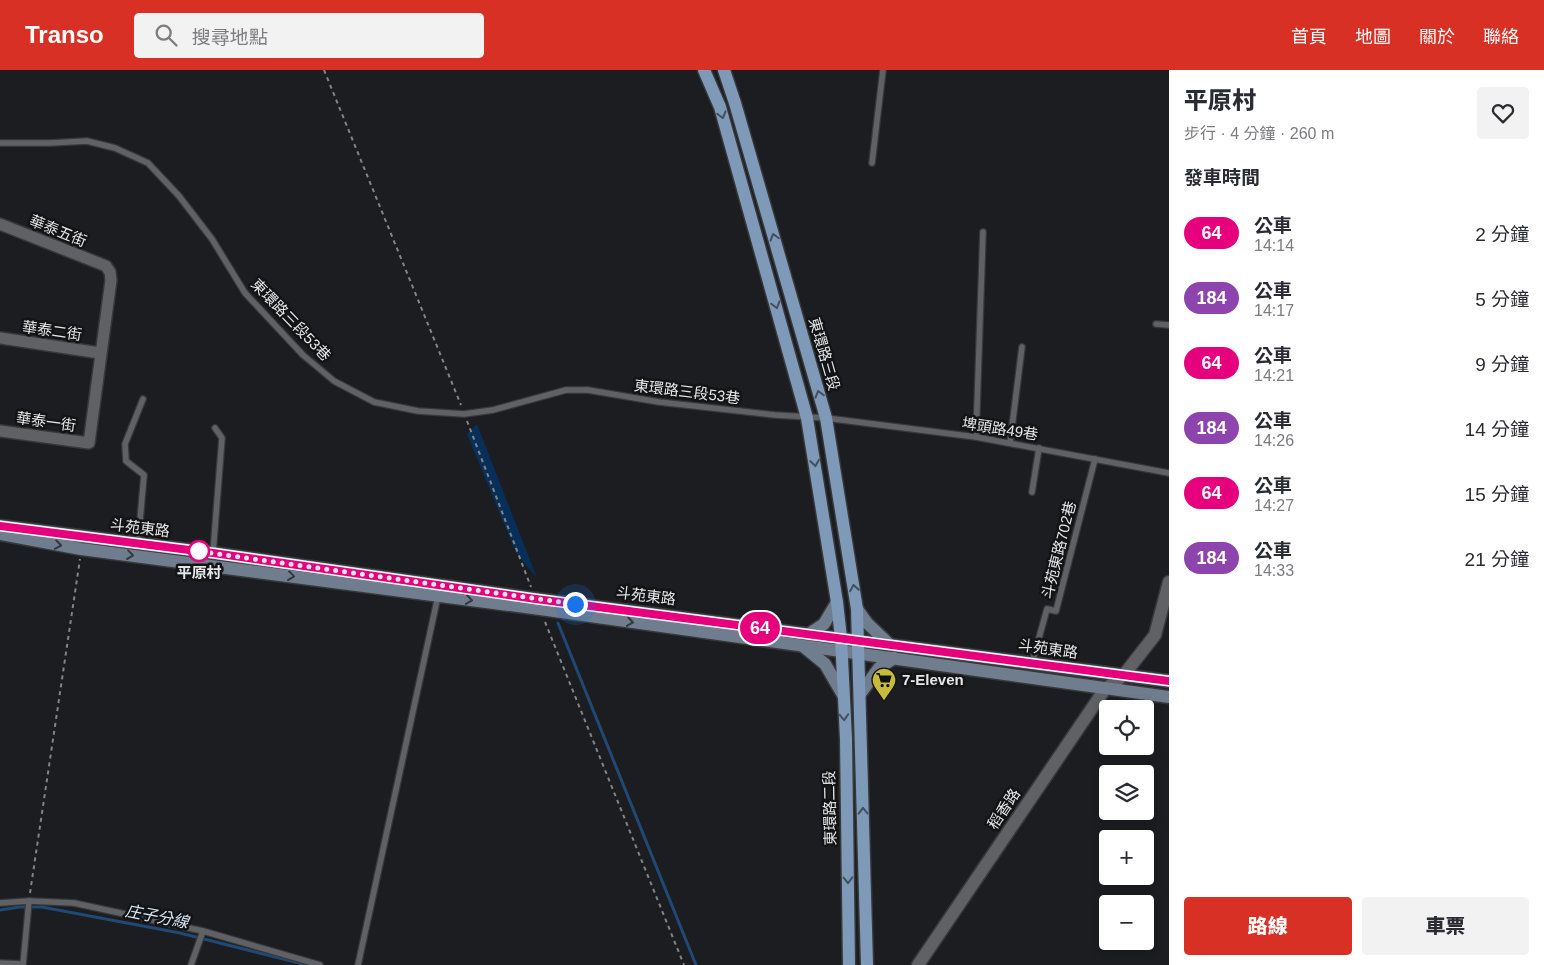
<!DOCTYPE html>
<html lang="zh-TW">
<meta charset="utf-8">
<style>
body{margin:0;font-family:Helvetica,"Noto Sans TC",sans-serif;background:#f2f2f3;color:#2b2b33;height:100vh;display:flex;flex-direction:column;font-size:19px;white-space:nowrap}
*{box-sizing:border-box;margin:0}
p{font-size:16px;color:#7c7c81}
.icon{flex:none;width:28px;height:28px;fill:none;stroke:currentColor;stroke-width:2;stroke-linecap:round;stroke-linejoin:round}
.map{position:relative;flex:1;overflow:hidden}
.sheet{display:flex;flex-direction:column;background:#fff;width:375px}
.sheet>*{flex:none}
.badge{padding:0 10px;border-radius:16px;font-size:18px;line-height:32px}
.buttons{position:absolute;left:1099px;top:630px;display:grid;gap:10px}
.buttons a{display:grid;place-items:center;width:55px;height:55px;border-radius:5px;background:#fff;box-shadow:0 2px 8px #0003;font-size:25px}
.you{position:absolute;width:25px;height:25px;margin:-12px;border:4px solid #fff;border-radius:50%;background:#1a73e8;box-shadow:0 0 0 8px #1a73e833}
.map>.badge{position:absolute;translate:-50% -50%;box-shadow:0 0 0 2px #fff}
h2{padding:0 15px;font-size:19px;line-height:45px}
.round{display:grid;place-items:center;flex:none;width:52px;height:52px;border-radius:5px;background:#f2f2f3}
.head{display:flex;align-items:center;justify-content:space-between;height:85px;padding:0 15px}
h1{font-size:24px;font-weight:800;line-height:38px}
.button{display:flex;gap:10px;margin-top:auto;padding:10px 15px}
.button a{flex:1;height:58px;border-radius:5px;background:#d93025;color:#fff;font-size:20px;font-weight:800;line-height:58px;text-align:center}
.button a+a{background:#f2f2f3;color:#2b2b33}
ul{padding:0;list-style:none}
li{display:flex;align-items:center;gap:15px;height:65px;padding:0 15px}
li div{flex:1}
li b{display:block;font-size:19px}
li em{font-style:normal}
li .badge{min-width:55px;font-weight:700;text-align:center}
header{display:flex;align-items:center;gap:30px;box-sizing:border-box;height:70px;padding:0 25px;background:#d93025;color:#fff}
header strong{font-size:24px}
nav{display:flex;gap:28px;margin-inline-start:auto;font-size:18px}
.search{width:350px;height:45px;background:#f2f2f3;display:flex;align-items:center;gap:12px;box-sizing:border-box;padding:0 18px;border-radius:5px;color:#7c7c81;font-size:19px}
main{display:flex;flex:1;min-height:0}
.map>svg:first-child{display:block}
.green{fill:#082f58}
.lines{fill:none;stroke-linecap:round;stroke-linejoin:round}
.stream{stroke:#214975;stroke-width:3}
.service-casing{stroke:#37383a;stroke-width:8}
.minor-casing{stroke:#37383a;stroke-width:14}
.tertiary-casing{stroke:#37383a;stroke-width:15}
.secondary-casing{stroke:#37383a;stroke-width:15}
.primary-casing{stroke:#37383a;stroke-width:15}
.path{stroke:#838486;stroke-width:2;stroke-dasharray:4 4;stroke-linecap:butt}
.service{stroke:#5f6164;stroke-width:5.5}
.minor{stroke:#5f6164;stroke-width:11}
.tertiary{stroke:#5f6164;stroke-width:12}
.secondary{stroke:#6f7d8e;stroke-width:12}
.primary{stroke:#7f99b9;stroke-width:12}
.oneway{stroke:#43505f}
.oneway2{stroke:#333940}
.line-casing{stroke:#fff;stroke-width:11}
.line{stroke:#e6007e;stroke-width:8}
.walk{stroke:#e5e6e8;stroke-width:5;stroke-dasharray:0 9}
.stop-dot{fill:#fff;stroke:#e6007e;stroke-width:2.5}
.labels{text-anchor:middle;stroke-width:5;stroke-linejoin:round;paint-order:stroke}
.street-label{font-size:15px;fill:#e5e6e8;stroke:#121416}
.stop-label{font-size:15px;font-weight:bold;fill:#e5e6e8;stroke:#121416}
.poi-label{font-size:15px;font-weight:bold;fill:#e5e6e8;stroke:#121416;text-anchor:start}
.water-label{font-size:16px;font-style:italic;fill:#d8e4f3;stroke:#121416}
</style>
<header>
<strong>Transo</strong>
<div class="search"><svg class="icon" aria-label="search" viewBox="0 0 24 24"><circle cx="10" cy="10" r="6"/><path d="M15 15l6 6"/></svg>搜尋地點</div>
<nav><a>首頁</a><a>地圖</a><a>關於</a><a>聯絡</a></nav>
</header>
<main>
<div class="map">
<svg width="1169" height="895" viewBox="0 0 1169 895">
<rect width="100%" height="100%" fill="#1b1d20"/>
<path class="green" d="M 477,354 L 537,508 L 516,483 L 467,364 Z"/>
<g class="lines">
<g class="stream">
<path d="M 558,553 L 696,895"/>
<path d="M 0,840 L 20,837 L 42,837 L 180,863 L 307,895"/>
</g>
<defs>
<g id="service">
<path d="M 0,73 L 50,73 L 87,71 L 115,78 L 148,93 L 179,126 L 212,169 L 245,223 L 303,285 L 334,311 L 374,332 L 418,341 L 464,344 L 493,340 L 566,320 L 588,320 L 659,332 L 775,345 L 826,348 L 976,367 L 1169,403"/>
<path d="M 872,93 L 883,0"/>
<path d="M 1156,254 L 1169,255"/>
<path d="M 976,367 L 983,162"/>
<path d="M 1010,373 L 1022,277"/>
<path d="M 1032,422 L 1039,378"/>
<path d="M 138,473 L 144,405 L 126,391 L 125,374 L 143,329"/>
<path d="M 213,483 L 222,368 L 215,358"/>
<path d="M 1032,593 L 1047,539 L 1056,541 L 1095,389"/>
<path d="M 0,833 L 29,831 L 74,833 L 203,861 L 320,895"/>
<path d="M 0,893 L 23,894"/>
<path d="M 23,895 L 29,831"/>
<path d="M 191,895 L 203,861"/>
<path d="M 358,895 L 438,526"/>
</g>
<g id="minor">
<path d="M 0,154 L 106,196 L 110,202 L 111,210 L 89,373 L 0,361"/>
<path d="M 0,268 L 100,283"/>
</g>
<path id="tertiary" d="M 918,895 L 1105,619 L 1123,606 L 1155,565 L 1169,512"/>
<g id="secondary">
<path d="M 0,456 L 213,483 L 536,529 L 1169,611"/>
<path d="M 0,464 L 81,479 L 540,539 L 1169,627"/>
<path d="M 857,539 L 867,553 L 890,575"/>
<path d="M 809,564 L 824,554 L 837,532"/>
<path d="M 803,576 L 825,594 L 843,625"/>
<path d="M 860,624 L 879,598 L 894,588"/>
</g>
<g id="primary">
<path d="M 704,0 L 720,37 L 807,348 L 837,532 L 841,568 L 846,669 L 849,895"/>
<path d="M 724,0 L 735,33 L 826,348 L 857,539 L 867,895"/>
</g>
</defs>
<use href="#service" class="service-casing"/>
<use href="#minor" class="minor-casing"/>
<use href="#tertiary" class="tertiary-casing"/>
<use href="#secondary" class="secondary-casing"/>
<use href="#primary" class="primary-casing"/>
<g class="path">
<path d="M 324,0 L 461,335"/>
<path d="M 467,351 L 531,517"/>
<path d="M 545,552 L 684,895"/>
<path d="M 30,823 L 80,489"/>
</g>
<use href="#service" class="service"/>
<use href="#minor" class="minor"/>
<use href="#tertiary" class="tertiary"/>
<use href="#secondary" class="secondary"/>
<use href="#primary" class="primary"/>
</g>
<defs><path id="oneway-chevron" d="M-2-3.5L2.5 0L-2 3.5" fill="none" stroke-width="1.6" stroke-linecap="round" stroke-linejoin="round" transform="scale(1.25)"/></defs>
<g class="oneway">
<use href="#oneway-chevron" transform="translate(722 45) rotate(74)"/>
<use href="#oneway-chevron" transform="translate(774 167) rotate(-106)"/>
<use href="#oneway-chevron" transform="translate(776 235) rotate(74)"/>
<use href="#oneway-chevron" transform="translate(819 324) rotate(-106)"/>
<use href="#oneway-chevron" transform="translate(815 393) rotate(81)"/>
<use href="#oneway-chevron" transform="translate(854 518) rotate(-99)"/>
<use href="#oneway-chevron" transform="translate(844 647) rotate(87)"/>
<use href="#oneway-chevron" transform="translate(863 741) rotate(-91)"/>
<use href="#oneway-chevron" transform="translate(848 810) rotate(89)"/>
</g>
<g class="oneway2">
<use href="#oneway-chevron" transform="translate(58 475) rotate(10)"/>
<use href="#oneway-chevron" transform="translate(130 485) rotate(7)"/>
<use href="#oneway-chevron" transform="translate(291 506) rotate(7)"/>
<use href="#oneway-chevron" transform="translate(469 530) rotate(8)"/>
<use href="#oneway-chevron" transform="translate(630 552) rotate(8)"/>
</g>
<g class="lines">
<defs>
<path id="line" d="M 0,456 L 213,483 L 536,529 L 1169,611"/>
</defs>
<use href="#line" class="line-casing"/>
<use href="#line" class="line"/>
<path class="walk" d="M 199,481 L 196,481 L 575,534"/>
</g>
<defs>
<symbol id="supermarket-pin" viewBox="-11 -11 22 30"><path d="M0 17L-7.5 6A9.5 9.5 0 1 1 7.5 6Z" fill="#c8bb3b" stroke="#121416"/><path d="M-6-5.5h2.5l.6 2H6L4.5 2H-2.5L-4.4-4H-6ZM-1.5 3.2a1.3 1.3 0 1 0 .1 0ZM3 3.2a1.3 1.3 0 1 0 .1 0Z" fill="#111"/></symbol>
</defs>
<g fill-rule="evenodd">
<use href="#supermarket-pin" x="870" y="596" width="28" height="38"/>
</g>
<circle class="stop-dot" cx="199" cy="481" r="10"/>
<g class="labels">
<g class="street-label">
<text transform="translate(58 161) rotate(22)" y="5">華泰五街</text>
<text transform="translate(291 250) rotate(46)" y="5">東環路三段53巷</text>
<text transform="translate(52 261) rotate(8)" y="5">華泰二街</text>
<text transform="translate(824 284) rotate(74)" y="5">東環路三段</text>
<text transform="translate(687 322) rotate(7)" y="5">東環路三段53巷</text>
<text transform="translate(46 352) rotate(8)" y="5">華泰一街</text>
<text transform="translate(1000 359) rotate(9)" y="5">埤頭路49巷</text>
<text transform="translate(140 458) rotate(7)" y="5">斗苑東路</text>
<text transform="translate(1059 480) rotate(-76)" y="5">斗苑東路702巷</text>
<text transform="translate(646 526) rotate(7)" y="5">斗苑東路</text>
<text transform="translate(1048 579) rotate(8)" y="5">斗苑東路</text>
<text transform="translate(830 738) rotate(-91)" y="5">東環路二段</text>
<text transform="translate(1004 739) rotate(-56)" y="5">稻香路</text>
</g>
<g class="stop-label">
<text x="199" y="508">平原村</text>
</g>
<g class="poi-label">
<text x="902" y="615">7-Eleven</text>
</g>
<g class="water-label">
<text transform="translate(157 846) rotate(11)" y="6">庄子分線</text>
</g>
</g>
</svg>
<div class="buttons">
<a><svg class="icon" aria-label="locate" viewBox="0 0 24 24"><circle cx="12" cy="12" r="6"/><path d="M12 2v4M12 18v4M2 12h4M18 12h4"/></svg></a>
<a><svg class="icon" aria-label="layers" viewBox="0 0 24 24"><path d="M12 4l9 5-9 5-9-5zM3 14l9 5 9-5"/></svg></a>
<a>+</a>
<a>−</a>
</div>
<div class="you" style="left:575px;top:534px"></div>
<b class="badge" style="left:760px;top:558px;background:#e6007e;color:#fff">64</b>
</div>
<section class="sheet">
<div class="head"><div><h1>平原村</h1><p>步行 · 4 分鐘 · 260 m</p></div><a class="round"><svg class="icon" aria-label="heart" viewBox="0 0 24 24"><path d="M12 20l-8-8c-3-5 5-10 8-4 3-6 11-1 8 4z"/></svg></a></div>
<h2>發車時間</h2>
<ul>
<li><span class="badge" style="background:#e6007e;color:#fff">64</span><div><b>公車</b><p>14:14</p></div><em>2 分鐘</em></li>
<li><span class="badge" style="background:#8e44ad;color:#fff">184</span><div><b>公車</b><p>14:17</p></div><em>5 分鐘</em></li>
<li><span class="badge" style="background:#e6007e;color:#fff">64</span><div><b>公車</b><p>14:21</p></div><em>9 分鐘</em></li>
<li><span class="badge" style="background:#8e44ad;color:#fff">184</span><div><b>公車</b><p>14:26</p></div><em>14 分鐘</em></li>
<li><span class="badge" style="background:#e6007e;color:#fff">64</span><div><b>公車</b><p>14:27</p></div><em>15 分鐘</em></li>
<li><span class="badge" style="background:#8e44ad;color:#fff">184</span><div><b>公車</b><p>14:33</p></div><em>21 分鐘</em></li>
</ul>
<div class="button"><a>路線</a><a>車票</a></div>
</section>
</main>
